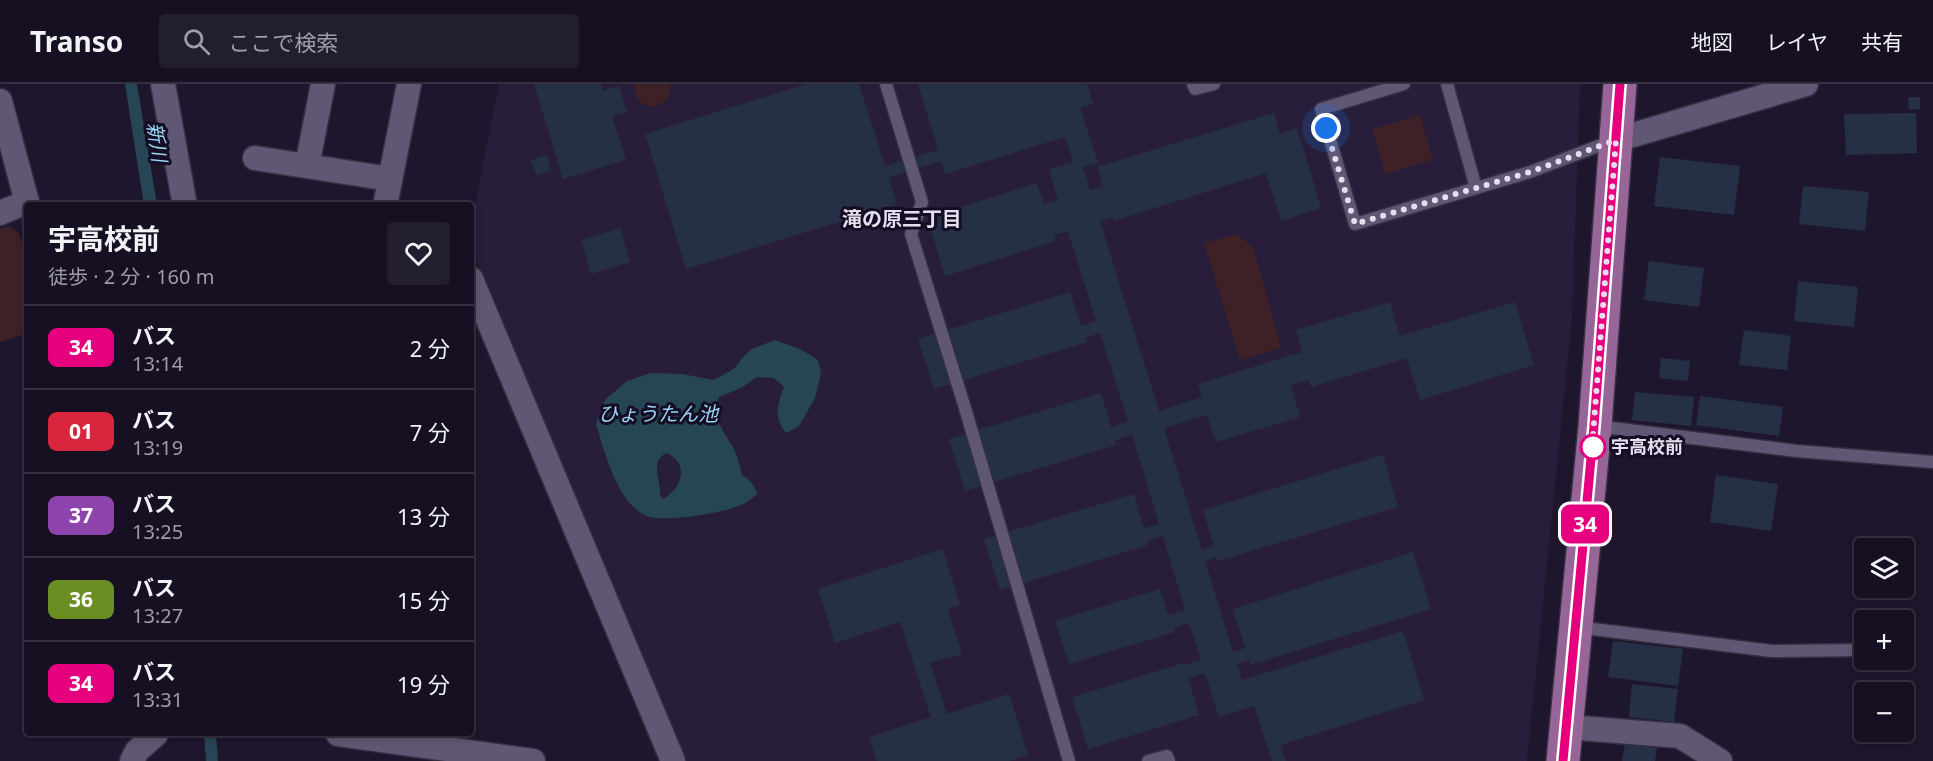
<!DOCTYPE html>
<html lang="ja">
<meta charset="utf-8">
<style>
body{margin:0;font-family:"Noto Sans","Noto Sans JP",sans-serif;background:#231e2f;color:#f1f3f6;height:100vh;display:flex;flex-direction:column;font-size:22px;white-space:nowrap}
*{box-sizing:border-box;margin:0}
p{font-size:20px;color:#9e9da5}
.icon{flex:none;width:33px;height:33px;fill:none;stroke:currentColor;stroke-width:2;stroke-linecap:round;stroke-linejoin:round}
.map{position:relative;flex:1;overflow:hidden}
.details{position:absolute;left:24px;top:118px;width:450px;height:534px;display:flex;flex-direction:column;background:#161022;border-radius:6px;box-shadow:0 3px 9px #0003,0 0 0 2px #353040}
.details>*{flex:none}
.badge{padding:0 12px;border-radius:9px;font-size:21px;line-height:39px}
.buttons{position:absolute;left:1854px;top:454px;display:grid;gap:12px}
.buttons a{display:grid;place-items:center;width:60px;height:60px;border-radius:6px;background:#161022;box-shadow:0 3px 9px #0003,0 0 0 2px #353040;font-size:30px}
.you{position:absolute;width:30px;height:30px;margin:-15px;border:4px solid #fff;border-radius:50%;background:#1a73e8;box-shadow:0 0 0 9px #1a73e833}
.map>.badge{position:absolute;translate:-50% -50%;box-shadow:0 0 0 3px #fff}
.round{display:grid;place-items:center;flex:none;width:63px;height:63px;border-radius:6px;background:#231e2f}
.head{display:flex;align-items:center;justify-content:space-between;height:102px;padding:0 24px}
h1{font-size:28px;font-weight:700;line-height:45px}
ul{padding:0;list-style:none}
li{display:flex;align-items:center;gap:18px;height:84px;padding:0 24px;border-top:2px solid #353040}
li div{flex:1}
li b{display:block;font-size:22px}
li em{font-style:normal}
li .badge{min-width:66px;font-weight:700;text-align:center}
header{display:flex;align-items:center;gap:36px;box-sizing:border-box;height:84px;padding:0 30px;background:#161022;border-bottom:2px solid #353040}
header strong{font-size:28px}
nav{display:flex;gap:33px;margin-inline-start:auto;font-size:21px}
.search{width:420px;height:54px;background:#231e2f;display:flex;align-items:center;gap:15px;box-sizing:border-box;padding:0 21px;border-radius:6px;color:#9e9da5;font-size:22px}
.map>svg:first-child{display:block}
.built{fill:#281e3c}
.green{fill:#3d2127}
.water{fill:#274655;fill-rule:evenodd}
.building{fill:#253047}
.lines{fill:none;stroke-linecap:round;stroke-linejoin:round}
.lane-casing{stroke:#342f41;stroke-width:15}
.street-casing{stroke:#342f41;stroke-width:27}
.primary-casing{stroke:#342f41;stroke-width:36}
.lane{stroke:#5f5773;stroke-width:12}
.street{stroke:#5f5773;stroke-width:24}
.primary{stroke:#986599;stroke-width:33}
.line-casing{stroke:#fff;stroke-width:14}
.line{stroke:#e6007e;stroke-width:9}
.walk{stroke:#e3dfef;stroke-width:6;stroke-dasharray:0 10.8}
.stop-dot{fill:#fff;stroke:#e6007e;stroke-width:3}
.labels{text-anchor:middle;stroke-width:6;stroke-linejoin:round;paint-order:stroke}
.stop-label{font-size:18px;font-weight:bold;fill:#e3dfef;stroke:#150d23;text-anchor:start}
.water-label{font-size:20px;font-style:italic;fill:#99d5f4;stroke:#150d23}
.neighbourhood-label{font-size:20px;font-weight:bold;fill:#e3dfef;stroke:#150d23}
</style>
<header>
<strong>Transo</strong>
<div class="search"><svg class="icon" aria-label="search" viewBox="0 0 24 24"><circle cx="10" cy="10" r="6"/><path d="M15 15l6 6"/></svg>ここで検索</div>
<nav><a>地図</a><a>レイヤ</a><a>共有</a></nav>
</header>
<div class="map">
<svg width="1933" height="677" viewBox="0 0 1933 677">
<rect width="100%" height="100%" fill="#1e162d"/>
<path class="built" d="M 499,0 L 1580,0 L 1572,232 L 1527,677 L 685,677 L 471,163 L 471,142 Z"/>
<g class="green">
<path d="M 635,0 L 670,0 C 673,30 631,30 635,0 Z"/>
<path d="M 1420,31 L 1433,76 L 1385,90 L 1372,45 Z"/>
<path d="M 8,142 L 18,148 L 27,172 L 27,249 L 0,258 L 0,145 Z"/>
<path d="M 1237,150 L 1254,165 L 1281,264 L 1240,276 L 1204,159 Z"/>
</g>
<g class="water">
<path d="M 125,0 L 137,0 L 157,121 L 144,121 Z"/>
<path d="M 775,256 L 800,265 L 818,276 L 821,289 L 815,314 L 799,342 L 786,349 C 774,334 777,321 784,303 L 774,294 L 757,293 L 741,304 L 719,313 C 710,334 725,348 735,367 C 738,374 740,383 742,391 C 750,396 754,400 757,410 C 742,425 721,427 701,431 C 690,433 661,436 650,433 C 618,424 605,368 596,340 L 605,316 L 627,297 L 651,289 L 682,290 L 714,296 L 735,284 L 743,273 L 752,265 ZM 667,369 C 690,380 682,404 663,415 L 660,411 C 661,396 649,376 667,369 Z"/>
<path d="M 204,650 L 216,650 L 218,677 L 206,677 Z"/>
</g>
<g class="building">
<path d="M 534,0 L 601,0 L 603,7 L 619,2 L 627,28 L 612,32 L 626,76 L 563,95 Z"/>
<path d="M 807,0 L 859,0 L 885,82 L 938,66 L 918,0 L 1087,0 L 1093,20 L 1080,23 L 1098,79 L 1083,83 L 1090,106 L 1103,102 L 1097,83 L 1274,29 L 1280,50 L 1297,44 L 1321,124 L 1281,137 L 1266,89 L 1114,137 L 1113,133 L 1100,137 L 1159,327 L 1202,313 L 1198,300 L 1302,268 L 1296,246 L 1390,218 L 1400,252 L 1515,218 L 1534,281 L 1420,316 L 1407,274 L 1311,303 L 1309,296 L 1291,301 L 1300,333 L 1216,358 L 1207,331 L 1164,344 L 1202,466 L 1214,462 L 1203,426 L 1383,371 L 1398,423 L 1218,477 L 1216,473 L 1205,477 L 1233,568 L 1245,564 L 1233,525 L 1413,468 L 1431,525 L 1250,581 L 1249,576 L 1237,580 L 1242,596 L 1403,547 L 1424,616 L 1280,661 L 1286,677 L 1272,677 L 1254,622 L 1219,633 L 1205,589 L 1188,594 L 1199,631 L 1088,665 L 1072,613 L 1184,579 L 1184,581 L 1201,576 L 1189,539 L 1174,544 L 1175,548 L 1069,580 L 1055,537 L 1160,505 L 1168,531 L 1185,526 L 1163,452 L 1147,457 L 1148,461 L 1000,506 L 984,455 L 1134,410 L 1144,444 L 1159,440 L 1132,351 L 1115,356 L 1116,361 L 965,407 L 949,355 L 1101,309 L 1111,343 L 1128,337 L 1100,249 L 1085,254 L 1087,258 L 934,305 L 918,255 L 1070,208 L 1081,242 L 1096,237 L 1068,147 L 1054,151 L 1056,157 L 945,192 L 927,134 L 1037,99 L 1044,120 L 1058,116 L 1049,85 L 1073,78 L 1065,53 L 945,90 L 941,77 L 889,93 L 897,120 L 686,185 L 645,50 Z"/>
<path d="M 1908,13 L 1920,13 L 1920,25 L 1909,26 Z"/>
<path d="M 1916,29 L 1917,69 L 1846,71 L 1844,30 Z"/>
<path d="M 547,71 L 551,86 L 536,91 L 531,76 Z"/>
<path d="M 1660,73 L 1740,82 L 1734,131 L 1654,122 Z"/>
<path d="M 1803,102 L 1869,108 L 1865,147 L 1799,140 Z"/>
<path d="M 620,144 L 630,178 L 591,190 L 581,156 Z"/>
<path d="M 1649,177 L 1704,184 L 1699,223 L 1644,216 Z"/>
<path d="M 1798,197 L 1858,203 L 1854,243 L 1794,237 Z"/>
<path d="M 1744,246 L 1791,252 L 1787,286 L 1739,281 Z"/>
<path d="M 1661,274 L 1690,277 L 1688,297 L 1659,294 Z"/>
<path d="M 1635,308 L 1694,313 L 1691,342 L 1632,336 Z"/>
<path d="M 1700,312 L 1783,323 L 1779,352 L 1696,341 Z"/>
<path d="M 1716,391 L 1778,400 L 1771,447 L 1710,438 Z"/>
<path d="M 943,465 L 960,521 L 948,525 L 962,570 L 930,579 L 947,630 L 1009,610 L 1028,671 L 1009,677 L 877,677 L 869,653 L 931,633 L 900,538 L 835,559 L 818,505 Z"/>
<path d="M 1613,557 L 1683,565 L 1678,602 L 1608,593 Z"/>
<path d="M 1632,600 L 1678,605 L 1674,638 L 1629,633 Z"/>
<path d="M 1625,659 L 1657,664 L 1655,677 L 1622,677 Z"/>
</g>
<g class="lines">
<defs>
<g id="lane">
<path d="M 886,0 L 922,118 L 911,150 L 965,324 L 1069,677"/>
<path d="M 1193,0 L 1195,5 L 1214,0"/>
<path d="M 1404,0 L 1321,25 L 1355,140 L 1530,88 L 1614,56"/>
<path d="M 1447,0 L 1476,104"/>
<path d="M 1596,342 L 1797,367 L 1933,378"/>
<path d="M 1576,543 L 1772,567 L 1864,566"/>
<path d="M 1148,677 L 1167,672 L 1169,677"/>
</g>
<g id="street">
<path d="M 163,0 L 185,122"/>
<path d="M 0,17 L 28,122"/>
<path d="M 1616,56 L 1806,0"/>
<path d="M 255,74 L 390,95"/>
<path d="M 307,82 L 323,0"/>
<path d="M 385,122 L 409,0"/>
<path d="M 0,129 L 27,118"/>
<path d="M 471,195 L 673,677"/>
<path d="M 1567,643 L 1680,652 L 1720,677"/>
<path d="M 338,650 L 533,677"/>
<path d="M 132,677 L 137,667 L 156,650"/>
</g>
<path id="primary" d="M 1563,677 L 1595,342 L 1620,0"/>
</defs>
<use href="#lane" class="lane-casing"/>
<use href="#street" class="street-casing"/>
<use href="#primary" class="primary-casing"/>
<use href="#lane" class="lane"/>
<use href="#street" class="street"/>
<use href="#primary" class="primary"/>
</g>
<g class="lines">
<defs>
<path id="line" d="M 1563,677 L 1594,342 L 1620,0"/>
</defs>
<use href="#line" class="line-casing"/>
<use href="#line" class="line"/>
<path class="walk" d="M 1326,44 L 1355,140 L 1530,88 L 1616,56 L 1592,364 L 1593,363"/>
</g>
<circle class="stop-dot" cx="1593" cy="363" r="12"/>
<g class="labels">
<g class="stop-label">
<text x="1611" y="369">宇高校前</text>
</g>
<g class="water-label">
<text transform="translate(157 58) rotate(82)" y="7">新川</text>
<text x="658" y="337">ひょうたん池</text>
</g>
<g class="neighbourhood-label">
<text x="902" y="142">滝の原三丁目</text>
</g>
</g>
</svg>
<div class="buttons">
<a><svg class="icon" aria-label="layers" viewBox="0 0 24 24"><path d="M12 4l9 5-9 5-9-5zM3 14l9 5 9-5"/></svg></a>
<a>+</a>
<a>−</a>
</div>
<div class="you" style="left:1326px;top:44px"></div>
<b class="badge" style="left:1585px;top:440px;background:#e6007e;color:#fff">34</b>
<section class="details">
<div class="head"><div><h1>宇高校前</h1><p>徒歩 · 2 分 · 160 m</p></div><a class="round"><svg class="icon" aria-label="heart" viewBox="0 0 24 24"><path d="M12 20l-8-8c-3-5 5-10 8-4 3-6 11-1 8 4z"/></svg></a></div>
<ul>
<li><span class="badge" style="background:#e6007e;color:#fff">34</span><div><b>バス</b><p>13:14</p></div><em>2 分</em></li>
<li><span class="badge" style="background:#d7263d;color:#fff">01</span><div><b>バス</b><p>13:19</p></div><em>7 分</em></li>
<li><span class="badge" style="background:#8e44ad;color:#fff">37</span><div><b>バス</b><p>13:25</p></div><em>13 分</em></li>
<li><span class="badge" style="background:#6b8e23;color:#fff">36</span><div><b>バス</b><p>13:27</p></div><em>15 分</em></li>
<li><span class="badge" style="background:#e6007e;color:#fff">34</span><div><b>バス</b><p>13:31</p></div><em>19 分</em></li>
</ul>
</section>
</div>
